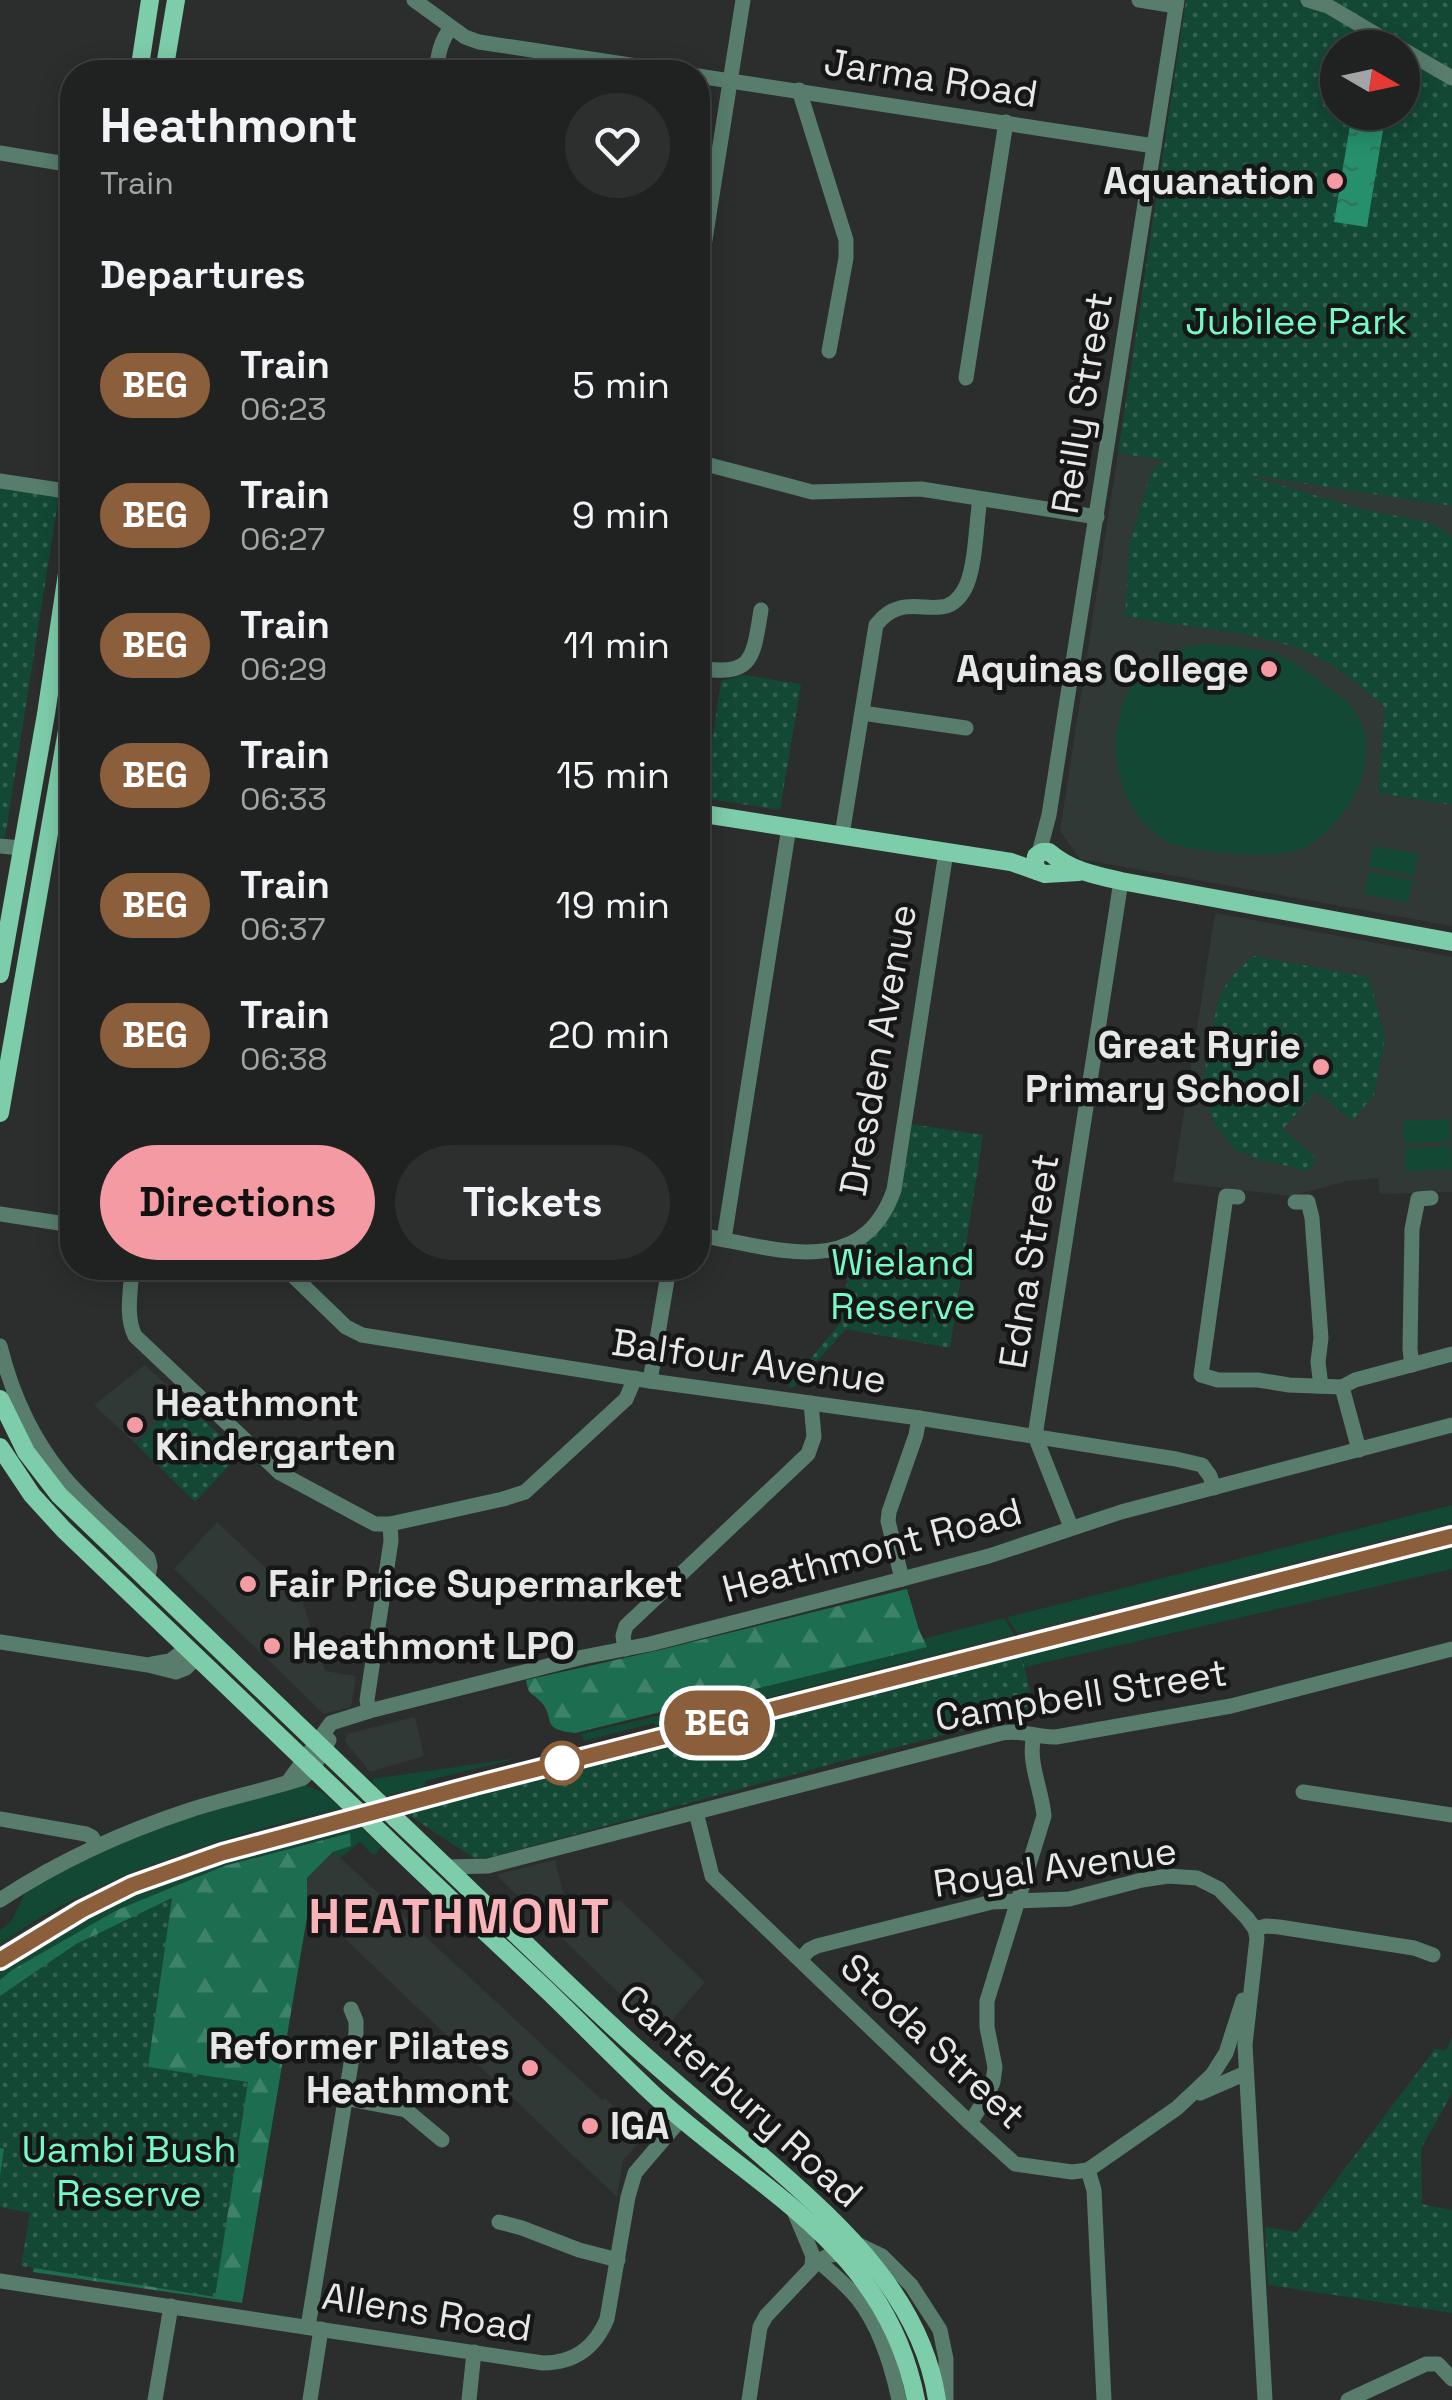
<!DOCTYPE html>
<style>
body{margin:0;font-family:"Space Grotesk",sans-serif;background:#2d2f2f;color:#f1f3f6;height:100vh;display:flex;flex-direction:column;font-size:38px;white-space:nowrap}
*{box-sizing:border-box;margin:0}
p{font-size:32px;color:#a2a4a5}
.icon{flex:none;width:55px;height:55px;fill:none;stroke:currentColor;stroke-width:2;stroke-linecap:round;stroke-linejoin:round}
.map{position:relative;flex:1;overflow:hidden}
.details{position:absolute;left:60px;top:60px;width:650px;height:1220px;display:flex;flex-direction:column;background:#202222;border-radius:40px;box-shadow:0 5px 25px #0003,0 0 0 2px #3d3f40}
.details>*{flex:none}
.badge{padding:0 20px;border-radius:32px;font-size:35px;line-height:65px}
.needle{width:65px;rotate:99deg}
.buttons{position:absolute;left:1320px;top:30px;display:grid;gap:20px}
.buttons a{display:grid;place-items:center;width:100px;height:100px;border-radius:50%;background:#202222;box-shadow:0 5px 25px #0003,0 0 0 2px #3d3f40;font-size:50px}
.map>.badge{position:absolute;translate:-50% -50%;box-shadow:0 0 0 5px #fff}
h2{padding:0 40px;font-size:38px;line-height:90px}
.round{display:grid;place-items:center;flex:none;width:105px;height:105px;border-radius:52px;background:#2d2f2f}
.head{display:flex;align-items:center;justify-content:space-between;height:170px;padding:0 40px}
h1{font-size:48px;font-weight:800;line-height:75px}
.primary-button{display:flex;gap:20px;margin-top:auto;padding:20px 40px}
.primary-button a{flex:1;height:115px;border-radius:60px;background:#f49aa2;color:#111;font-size:40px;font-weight:800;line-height:115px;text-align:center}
.primary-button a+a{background:#2d2f2f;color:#f1f3f6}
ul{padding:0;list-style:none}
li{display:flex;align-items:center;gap:30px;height:130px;padding:0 40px}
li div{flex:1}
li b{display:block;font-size:38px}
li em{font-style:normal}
li .badge{min-width:110px;font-weight:700;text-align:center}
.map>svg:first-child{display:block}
.built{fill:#303935}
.grass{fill:#134835}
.forest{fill:url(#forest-firs)}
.park{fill:url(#park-dots);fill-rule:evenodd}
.water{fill:url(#water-ripples)}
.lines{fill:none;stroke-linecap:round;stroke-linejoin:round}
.minor{stroke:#587d6c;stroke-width:15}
.major{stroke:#7dcdaa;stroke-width:18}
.rail{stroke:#919493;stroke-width:2.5;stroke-dasharray:5 10;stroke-linecap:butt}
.major-bridge{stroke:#7dcdaa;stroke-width:18}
.line-casing{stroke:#fff;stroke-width:22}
.line{stroke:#8b5e3c;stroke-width:15}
.poi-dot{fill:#f49aa2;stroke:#151615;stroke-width:4}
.stop-dot{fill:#fff;stroke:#8b5e3c;stroke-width:5}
.labels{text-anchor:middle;stroke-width:9;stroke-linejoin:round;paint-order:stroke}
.street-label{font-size:38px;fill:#e6e8e7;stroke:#151615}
.poi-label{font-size:38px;font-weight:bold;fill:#e6e8e7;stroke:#151615;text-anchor:end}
.park-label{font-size:38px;fill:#74fac4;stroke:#151615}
.district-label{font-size:48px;font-weight:bold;letter-spacing:2.5px;fill:#f8b4b9;stroke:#151615}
</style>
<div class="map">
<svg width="1452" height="2400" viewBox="0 0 1452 2400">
<defs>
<pattern id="forest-firs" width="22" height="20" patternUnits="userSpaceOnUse" patternTransform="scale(2.5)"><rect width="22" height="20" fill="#1d6d50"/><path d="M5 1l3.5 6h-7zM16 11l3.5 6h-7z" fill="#3e8269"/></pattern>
<pattern id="park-dots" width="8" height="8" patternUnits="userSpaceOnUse" patternTransform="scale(2.5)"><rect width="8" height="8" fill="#134835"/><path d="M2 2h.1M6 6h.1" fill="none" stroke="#356252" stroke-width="1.8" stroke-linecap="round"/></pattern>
<pattern id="water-ripples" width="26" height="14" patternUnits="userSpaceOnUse" patternTransform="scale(2.5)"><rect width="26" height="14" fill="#25906b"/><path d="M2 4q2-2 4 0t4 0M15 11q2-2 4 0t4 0" fill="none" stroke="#30765e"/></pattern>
</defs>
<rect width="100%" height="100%" fill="#2b2e2d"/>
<g class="built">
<path d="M 1118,453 L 1452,506 L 1452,926 L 1080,859 L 1060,831 Z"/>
<path d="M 1215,913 L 1452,957 L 1452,1192 L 1380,1194 L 1378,1178 L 1347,1181 L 1291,1196 L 1173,1182 Z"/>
<path d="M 145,1365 L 180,1398 L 136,1444 L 94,1405 Z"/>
<path d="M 217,1522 L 273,1575 L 299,1591 L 325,1671 L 356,1676 L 351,1707 L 324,1714 L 174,1569 Z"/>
<path d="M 1452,1522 L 1452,1540 L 1021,1652 L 1017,1633 Z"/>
<path d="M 1014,1634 L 1018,1652 L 659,1745 L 657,1741 L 430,1799 L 430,1803 L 401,1810 L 385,1795 L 425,1786 L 427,1789 Z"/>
<path d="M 415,1717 L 424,1756 L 370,1772 L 345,1741 L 347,1734 Z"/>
<path d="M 340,1808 L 355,1822 L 199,1865 L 121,1894 L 77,1916 L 0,1965 L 0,1944 L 86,1893 L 146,1865 L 210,1844 Z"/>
<path d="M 334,1852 L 602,2100 L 605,2098 L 645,2136 L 623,2160 L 617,2197 L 319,1914 L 307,1917 L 307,1878 Z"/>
<path d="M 555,1860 L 568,1913 L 620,1900 L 705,1982 L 661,2033 L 499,1878 L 499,1874 Z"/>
</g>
<g class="grass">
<path d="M 1202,644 C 1229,646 1258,647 1284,657 C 1297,663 1310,674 1322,683 C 1331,690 1344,697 1351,706 C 1387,752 1353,814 1312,843 C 1295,855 1266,855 1246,854 C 1224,853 1182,850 1164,839 C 1102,802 1100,698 1158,657 C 1169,649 1189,648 1202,644 Z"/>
<path d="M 1373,846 L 1418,854 L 1414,876 L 1369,867 Z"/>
<path d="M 1368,872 L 1412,880 L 1408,902 L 1364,894 Z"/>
<path d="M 1449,1119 L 1450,1141 L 1404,1144 L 1403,1121 Z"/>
<path d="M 1450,1146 L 1452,1169 L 1406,1171 L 1405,1148 Z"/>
<path d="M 1452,1505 L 1452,1522 L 1017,1633 L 1008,1619 L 1008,1617 Z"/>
<path d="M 1452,1540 L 1452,1569 L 1025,1667 L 1021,1652 Z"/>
<path d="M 1004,1618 L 1014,1634 L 656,1727 L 654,1723 L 584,1741 L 581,1734 L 687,1709 L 683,1705 L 926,1647 L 923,1639 Z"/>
<path d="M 519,1758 L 425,1781 L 425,1786 L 385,1795 L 374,1784 L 372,1779 Z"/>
<path d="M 305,1785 L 322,1792 L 340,1808 C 221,1838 101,1872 0,1944 L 0,1930 L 11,1922 L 25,1893 L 0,1909 L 0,1907 C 61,1869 126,1838 194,1814 C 230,1802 268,1794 305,1785 Z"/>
<path d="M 355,1822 L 381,1847 L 376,1854 L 372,1854 L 360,1842 L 340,1858 L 334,1852 L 351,1846 L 349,1833 L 224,1866 L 117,1910 L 12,1970 L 0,1980 L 0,1965 C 37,1938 78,1914 120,1895 C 194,1861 276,1844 355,1822 Z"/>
</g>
<g class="forest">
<path d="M 907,1589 L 919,1630 L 927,1647 L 575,1733 C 538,1729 557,1718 540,1701 C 530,1691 529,1696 526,1680 L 660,1650 Z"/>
<path d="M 350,1833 L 351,1846 L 333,1852 L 307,1878 L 307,1917 L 242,2303 L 33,2272 L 44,2212 L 0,2193 L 0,1980 L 12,1970 L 117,1910 L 224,1866 Z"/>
</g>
<g class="park">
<path d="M 1186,0 L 1452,0 L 1452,506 L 1243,474 L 1362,509 L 1428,522 L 1447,532 L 1452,538 L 1452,805 L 1378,793 L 1385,707 C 1361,686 1332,662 1302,650 C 1251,630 1179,627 1125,616 L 1129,545 L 1150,475 L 1157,464 L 1166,461 L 1118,453 ZM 1338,48 L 1402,48 L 1402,112 L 1338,112 Z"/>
<path d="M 0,486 L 59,495 L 5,838 L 0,837 Z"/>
<path d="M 743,675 L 801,684 L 780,810 L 704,798 L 721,681 Z"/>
<path d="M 1253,956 L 1369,977 L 1385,1037 L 1374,1095 L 1352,1121 L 1316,1091 L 1283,1129 L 1316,1158 L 1309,1171 L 1260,1160 L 1235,1150 L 1216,1126 L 1201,1092 L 1218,999 L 1231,977 Z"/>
<path d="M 912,1124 L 983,1135 L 950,1348 L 846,1329 L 793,1388 L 787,1387 L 840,1323 L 852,1254 C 904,1215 902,1183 912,1124 Z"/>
<path d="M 180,1398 L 240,1454 L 195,1502 L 136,1444 Z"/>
<path d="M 1021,1652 L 1035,1712 L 839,1762 L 492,1857 L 474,1858 L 401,1810 L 430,1803 L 432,1806 L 559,1772 L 560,1776 L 574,1772 L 573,1768 Z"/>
<path d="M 172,1898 L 148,2067 L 248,2082 L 215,2297 L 21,2266 L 30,2213 L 0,2207 L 0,2176 L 4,2149 L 0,2148 L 0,1996 L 76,1944 Z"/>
<path d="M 1452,2037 L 1452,2093 L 1421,2149 L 1422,2204 L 1452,2210 L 1452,2313 L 1268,2285 L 1265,2227 L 1297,2232 L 1435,2049 L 1446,2050 Z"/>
</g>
<path class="water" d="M 1350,125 L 1383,130 L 1367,227 L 1334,222 Z"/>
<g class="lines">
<g class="minor">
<path d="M 414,0 L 465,37 L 479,42 L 676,72"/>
<path d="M 1139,0 L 1176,6"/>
<path d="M 1308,0 L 1328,6 L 1399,48"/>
<path d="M 1402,49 L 1452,78"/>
<path d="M 436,72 C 438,56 440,41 451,28"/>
<path d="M 698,76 L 1154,146"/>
<path d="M 799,90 L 846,240 L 846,258 L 829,351"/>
<path d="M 0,153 L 72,165"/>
<path d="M 698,284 L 743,0"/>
<path d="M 966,378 L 1006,122"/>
<path d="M 698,462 L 812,492 L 921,489 L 1097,517"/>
<path d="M 0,481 L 72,492"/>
<path d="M 698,668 C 753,677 753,659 761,610"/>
<path d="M 862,713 L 966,728"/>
<path d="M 842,835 L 876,625 C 908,583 946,633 967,584 C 976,561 976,524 980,499"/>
<path d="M 0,846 L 21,848"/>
<path d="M 1039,853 L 1049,815 L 1177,0"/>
<path d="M 1238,1197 L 1226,1196 L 1201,1375 L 1218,1380 L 1258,1380 L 1289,1385 L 1342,1387"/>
<path d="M 1295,1202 L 1308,1202 L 1312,1218 L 1321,1338 L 1318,1362 L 1321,1386"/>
<path d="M 0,1214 L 72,1225"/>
<path d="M 698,1235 C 770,1246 861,1284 894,1190 L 946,852"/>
<path d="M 724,1239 L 789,827"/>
<path d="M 132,1268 C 131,1290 125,1316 135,1336 L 280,1473 L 375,1524 L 390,1524 L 503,1499 L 525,1492 L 626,1399 L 635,1378"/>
<path d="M 285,1268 L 346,1327 L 362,1335 L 650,1381 L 919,1418 L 1176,1459 L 1202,1465 L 1210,1476 L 1214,1488"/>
<path d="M 0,1346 C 12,1394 32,1439 64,1477 C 89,1507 120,1531 148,1558 L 150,1566 L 147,1582"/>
<path d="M 1412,1365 L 1410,1349 L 1412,1229 L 1418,1199 L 1431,1198"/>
<path d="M 650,1381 L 669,1268"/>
<path d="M 1359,1450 L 1342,1387 L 1355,1380 L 1452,1354"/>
<path d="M 1071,1527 L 1035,1436 L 1121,881"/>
<path d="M 902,1579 L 888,1521 L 889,1512 L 916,1435 L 919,1418"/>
<path d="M 0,1642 L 148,1665 L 176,1672 L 186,1668 L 196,1658"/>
<path d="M 625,1649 L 623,1636 L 626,1626 L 808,1454 L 814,1437 L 811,1403"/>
<path d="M 152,1664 L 170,1661 L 186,1649"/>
<path d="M 369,1711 L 367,1700 L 391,1541 L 390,1524"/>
<path d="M 288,1782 L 331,1723 L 369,1711 L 583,1657 L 650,1644 L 883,1584 L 989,1556 L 1121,1512 L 1452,1425"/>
<path d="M 1303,1792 L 1452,1815"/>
<path d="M 696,1812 L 712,1876 L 970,2123 L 1015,2164 L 1072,2172 L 1088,2170 L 1177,2108 L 1212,2075 L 1226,2053 L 1243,2000"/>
<path d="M 0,1819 L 86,1834 L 92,1837 L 97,1846"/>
<path d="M 447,1867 L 488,1866 L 1002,1733 C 1020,1729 1037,1738 1056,1737 L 1231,1706 L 1452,1649"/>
<path d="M 0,1900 C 59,1861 123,1832 190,1810 C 227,1798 266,1790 303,1778 L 313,1768 L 329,1740"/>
<path d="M 1255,1929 L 1266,1926 L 1279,1927 L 1414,1948 L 1433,1955"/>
<path d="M 800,1960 L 809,1950 L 817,1946 L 992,1902 L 1069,1899 L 1142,1880 L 1168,1876 L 1197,1878 L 1219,1889 L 1247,1918 L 1255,1929 L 1257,1938 L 1245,2045 L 1265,2400"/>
<path d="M 1200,2093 L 1246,2073"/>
<path d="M 344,2098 L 406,2110 L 442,2140"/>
<path d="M 970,2123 L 986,2098 L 993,2082 L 995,2067 L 987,2027 L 987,2001 L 1044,1816 C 1042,1790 1027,1761 1034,1736"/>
<path d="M 1088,2170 L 1094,2190 L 1104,2400"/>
<path d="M 794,2211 L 813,2256 L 812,2264"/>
<path d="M 499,2222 L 522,2228 L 579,2250 L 618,2260"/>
<path d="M 859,2245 L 882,2256 L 911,2285 L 940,2330 L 946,2359 L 946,2400"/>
<path d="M 813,2256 C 828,2270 845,2283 858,2299 C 879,2326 892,2367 899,2400"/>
<path d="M 0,2281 L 543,2363 C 574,2363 595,2348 607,2319 L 628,2197 L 635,2173 L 681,2119"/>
<path d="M 308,2327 L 356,2033 L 356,2021 L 351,2009"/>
<path d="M 155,2400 L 171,2306"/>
<path d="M 310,2400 L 321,2329"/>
<path d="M 469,2400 L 474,2352"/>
<path d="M 749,2400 L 760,2327 L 766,2316 L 818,2261 L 830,2255 L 843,2254"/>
<path d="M 1348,2400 L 1426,2364 L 1438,2364 L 1452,2379"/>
</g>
<g class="major">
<path d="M 139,72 L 150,0"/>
<path d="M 164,72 L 176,0"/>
<path d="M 698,813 L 1011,862 L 1045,874 L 1079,872"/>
<path d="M 1037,871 L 1035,863 L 1036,856 L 1042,852 L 1049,852 C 1070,870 1094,875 1121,881 L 1452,942"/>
<path d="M 0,974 L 46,714 L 72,540"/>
<path d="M 0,1113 L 72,702"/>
<path d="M 0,1399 L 26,1452 L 59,1495 L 370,1794"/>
<path d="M 0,1447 L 32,1495 L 64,1530 L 346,1800"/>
<path d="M 396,1819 C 471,1890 545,1964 621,2034 C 669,2079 721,2120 770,2163 C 843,2227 922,2299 937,2400"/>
<path d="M 373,1825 C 431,1882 491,1937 550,1993 C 585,2027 619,2062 654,2095 C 758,2191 886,2245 916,2400"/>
</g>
<path class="rail" d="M 0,1960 L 82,1910 L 132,1885 L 223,1853 L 529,1771 L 804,1703 L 1452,1536"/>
<g class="major-bridge">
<path d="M 370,1794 L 396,1819"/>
<path d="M 346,1800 L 373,1825"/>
</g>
</g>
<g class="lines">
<defs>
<path id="line" d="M 0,1960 L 82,1910 L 132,1885 L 222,1853 L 475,1785 L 1452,1536"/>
</defs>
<use href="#line" class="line-casing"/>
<use href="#line" class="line"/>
</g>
<g class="poi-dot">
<circle cx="1335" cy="181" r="10"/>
<circle cx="1269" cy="669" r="10"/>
<circle cx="1321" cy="1067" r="10"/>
<circle cx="135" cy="1425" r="10"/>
<circle cx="248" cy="1584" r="10"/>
<circle cx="272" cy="1646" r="10"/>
<circle cx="530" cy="2068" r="10"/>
<circle cx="590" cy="2126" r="10"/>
</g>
<circle class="stop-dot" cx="562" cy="1763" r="20"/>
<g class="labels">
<g class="street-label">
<text transform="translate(931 78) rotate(9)" y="13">Jarma Road</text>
<text transform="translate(1082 403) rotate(-81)" y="13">Reilly Street</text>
<text transform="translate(878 1050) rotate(-80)" y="13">Dresden Avenue</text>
<text transform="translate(1029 1261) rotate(-81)" y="13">Edna Street</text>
<text transform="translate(749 1361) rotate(8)" y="13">Balfour Avenue</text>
<text transform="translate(872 1550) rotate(-15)" y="13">Heathmont Road</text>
<text transform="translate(1081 1695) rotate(-9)" y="13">Campbell Street</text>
<text transform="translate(1055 1867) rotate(-8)" y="13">Royal Avenue</text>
<text transform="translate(933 2041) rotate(43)" y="13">Stoda Street</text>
<text transform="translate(741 2096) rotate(42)" y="13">Canterbury Road</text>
<text transform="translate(427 2312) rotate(9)" y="13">Allens Road</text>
</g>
<g class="poi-label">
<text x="1315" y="194">Aquanation</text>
<text x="1249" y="682">Aquinas College</text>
<text x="1301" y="1058">Great Ryrie<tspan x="1301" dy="44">Primary School</tspan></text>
<text x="155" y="1416" text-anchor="start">Heathmont<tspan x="155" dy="44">Kindergarten</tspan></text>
<text x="268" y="1597" text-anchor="start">Fair Price Supermarket</text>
<text x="292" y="1659" text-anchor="start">Heathmont LPO</text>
<text x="510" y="2059">Reformer Pilates<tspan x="510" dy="44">Heathmont</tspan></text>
<text x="610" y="2139" text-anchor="start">IGA</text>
</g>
<g class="park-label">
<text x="1296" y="334">Jubilee Park</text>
<text x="903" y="1275">Wieland<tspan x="903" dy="44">Reserve</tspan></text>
<text x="129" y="2162">Uambi Bush<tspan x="129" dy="44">Reserve</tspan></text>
</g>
<g class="district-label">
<text x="460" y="1933">HEATHMONT</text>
</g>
</g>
</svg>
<div class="buttons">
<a><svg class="needle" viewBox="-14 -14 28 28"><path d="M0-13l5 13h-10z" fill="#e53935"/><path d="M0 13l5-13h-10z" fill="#a2a4a5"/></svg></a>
</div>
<b class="badge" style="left:717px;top:1723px;background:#8b5e3c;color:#fff">BEG</b>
<section class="details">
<div class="head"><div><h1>Heathmont</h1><p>Train</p></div><a class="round"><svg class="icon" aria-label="heart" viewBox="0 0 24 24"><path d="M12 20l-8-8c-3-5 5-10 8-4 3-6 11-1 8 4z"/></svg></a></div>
<h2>Departures</h2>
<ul>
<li><span class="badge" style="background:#8b5e3c;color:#fff">BEG</span><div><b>Train</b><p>06:23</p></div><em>5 min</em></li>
<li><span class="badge" style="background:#8b5e3c;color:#fff">BEG</span><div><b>Train</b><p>06:27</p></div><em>9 min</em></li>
<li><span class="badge" style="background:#8b5e3c;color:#fff">BEG</span><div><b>Train</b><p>06:29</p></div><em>11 min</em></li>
<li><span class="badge" style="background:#8b5e3c;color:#fff">BEG</span><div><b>Train</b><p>06:33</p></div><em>15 min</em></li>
<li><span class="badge" style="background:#8b5e3c;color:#fff">BEG</span><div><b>Train</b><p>06:37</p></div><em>19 min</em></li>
<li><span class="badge" style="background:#8b5e3c;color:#fff">BEG</span><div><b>Train</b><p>06:38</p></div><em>20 min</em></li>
</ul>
<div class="primary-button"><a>Directions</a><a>Tickets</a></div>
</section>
</div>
